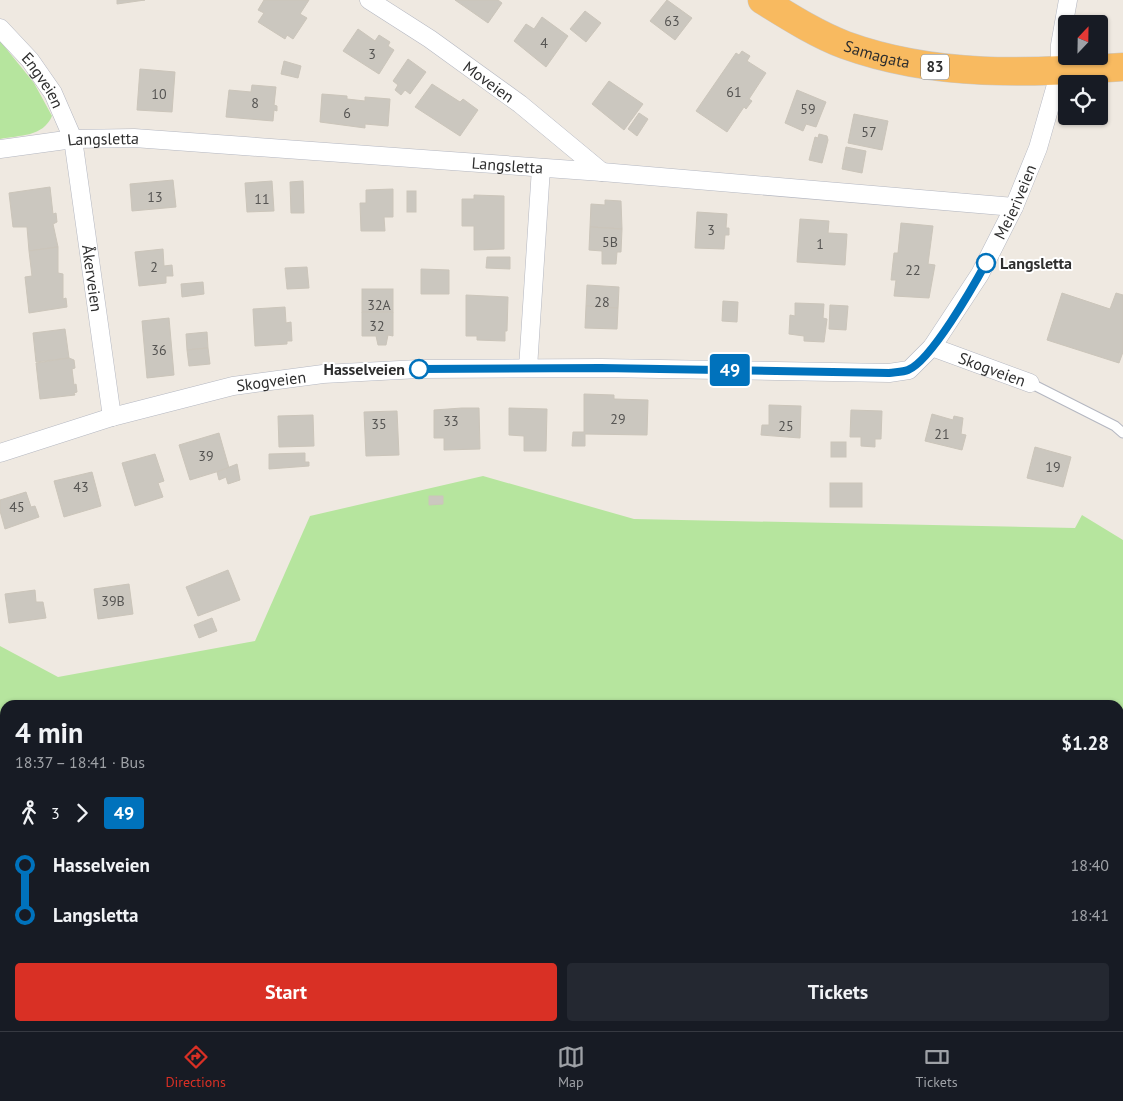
<!DOCTYPE html>
<meta charset="utf-8">
<style>
body{margin:0;font-family:"PT Sans",sans-serif;background:#242831;color:#f1f3f6;height:100vh;display:flex;flex-direction:column;font-size:19px;white-space:nowrap}
*{box-sizing:border-box;margin:0}
p{font-size:16px;color:#9ea1a6}
.icon{flex:none;width:28px;height:28px;fill:none;stroke:currentColor;stroke-width:2;stroke-linecap:round;stroke-linejoin:round}
.map{position:relative;flex:1;overflow:hidden}
.drawer{position:absolute;left:0px;top:700px;width:1124px;height:331px;display:flex;flex-direction:column;background:#171b24;border-radius:15px 15px 0 0;box-shadow:0 1px 4px #0004}
.drawer>*{flex:none}
.badge{padding:0 10px;border-radius:4px;font-size:18px;line-height:32px}
.needle{width:32px;rotate:22deg}
.controls{position:absolute;left:1058px;top:15px;display:grid;gap:10px}
.controls a{display:grid;place-items:center;width:50px;height:50px;border-radius:5px;background:#171b24;box-shadow:0 1px 4px #0004;font-size:25px}
.map>.badge{position:absolute;translate:-50% -50%;box-shadow:0 0 0 2px #fff}
.legs{display:flex;align-items:center;gap:8px;height:55px;padding:0 15px;font-size:16px}
.legs p{margin-inline-start:auto}
.summary{display:flex;align-items:center;justify-content:space-between;height:85px;padding:0 15px}
h1{font-size:28px;font-weight:700;line-height:38px}
.button{display:flex;gap:10px;margin-top:auto;padding:10px 15px}
.button a{flex:1;height:58px;border-radius:5px;background:#d93025;color:#fff;font-size:20px;font-weight:700;line-height:58px;text-align:center}
.button a+a{background:#242831;color:#f1f3f6}
ul{padding:0 15px;list-style:none}
li{display:flex;align-items:center;gap:18px;height:50px;font-size:19px}
li i{display:grid;place-items:center;width:8px;height:100%;margin:0 6px;background:currentColor}
li i::after{content:'';width:12px;height:12px;margin:-6px;border:4px solid;border-radius:50%;background:#171b24}
li p{margin-inline-start:auto}
li:first-child i{background:linear-gradient(#0000 50%,currentColor 0)}
li:last-child i{background:linear-gradient(currentColor 50%,#0000 0)}
.tabs{display:flex;justify-content:space-around;align-items:center;height:70px;border-top:1px solid #363941;background:#171b24;font-size:14px;color:#9ea1a6}
.tabs a{display:grid;justify-items:center;gap:2px}
.tabs .selected{color:#d93025}
.map>svg:first-child{display:block}
.green{fill:#b6e59e;fill-rule:evenodd}
.building{fill:#cbc7bf;stroke:#cbc5ba}
.lines{fill:none;stroke-linecap:round;stroke-linejoin:round}
.service-casing{stroke:#b4b7c1;stroke-width:11}
.minor-casing{stroke:#b4b7c1;stroke-width:19}
.trunk-casing{stroke:#c9c9c9;stroke-width:29}
.service{stroke:#fff;stroke-width:9}
.minor{stroke:#fff;stroke-width:18}
.trunk{stroke:#f8ba60;stroke-width:28}
.line-1-casing{stroke:#fff;stroke-width:11}
.line-1{stroke:#0072bc;stroke-width:8}
.stop-1-dot{fill:#fff;stroke:#0072bc;stroke-width:2.5}
.labels{text-anchor:middle;stroke-width:4;stroke-linejoin:round;paint-order:stroke}
.number-label{font-size:14px;fill:#555452}
.shield{fill:#fff;stroke:#6d6d6d;stroke-width:1}
.shield-label{font-size:15px;font-weight:bold;fill:#2e2e2e}
.street-label{font-size:16px;fill:#2e2e2e;stroke:#fff}
.stop-label{font-size:16px;font-weight:bold;fill:#2e2e2e;stroke:#fff;text-anchor:start}
</style>
<div class="map">
<svg width="1123" height="1031" viewBox="0 0 1123 1031">
<rect width="100%" height="100%" fill="#efe9e1"/>
<g class="green">
<path d="M 0,41 L 34,83 L 52,116 C 43,137 20,135 0,139 Z"/>
<path d="M 483,476 L 634,519 L 1075,528 L 1082,515 L 1123,540 L 1123,1031 L 0,1031 L 0,646 L 58,677 L 255,641 L 310,516 ZM 5,705 L 1119,705 L 1119,1026 L 5,1026 Z"/>
</g>
<g class="building">
<path d="M 117,0 L 145,0 L 117,4 Z"/>
<path d="M 264,0 L 309,0 L 300,14 L 307,18 L 293,39 L 287,35 L 285,39 L 258,22 L 264,13 L 258,10 Z"/>
<path d="M 455,0 L 498,0 L 502,3 L 488,23 Z"/>
<path d="M 667,0 L 692,18 L 675,40 L 650,21 Z"/>
<path d="M 585,11 L 601,23 L 586,42 L 570,29 Z"/>
<path d="M 542,17 L 568,36 L 546,67 L 514,41 L 526,24 L 534,29 Z"/>
<path d="M 358,29 L 375,41 L 379,35 L 390,42 L 388,46 L 394,50 L 379,74 L 343,51 Z"/>
<path d="M 742,51 L 750,56 L 747,61 L 766,73 L 749,99 L 752,101 L 746,109 L 744,107 L 727,132 L 696,111 L 736,53 L 739,55 Z"/>
<path d="M 408,59 L 426,72 L 410,94 L 405,90 L 401,95 L 395,90 L 398,85 L 393,81 Z"/>
<path d="M 284,61 L 301,66 L 298,78 L 281,74 Z"/>
<path d="M 140,69 L 175,72 L 172,112 L 137,110 Z"/>
<path d="M 609,81 L 643,104 L 624,130 L 592,104 Z"/>
<path d="M 432,84 L 460,102 L 463,99 L 478,110 L 460,136 L 415,107 Z"/>
<path d="M 252,85 L 276,87 L 274,105 L 277,106 L 277,111 L 274,110 L 273,121 L 226,117 L 229,90 L 251,92 Z"/>
<path d="M 797,90 L 826,102 L 816,127 L 806,124 L 803,131 L 785,123 Z"/>
<path d="M 322,94 L 347,96 L 347,99 L 365,101 L 365,97 L 390,99 L 388,126 L 365,124 L 365,128 L 320,122 Z"/>
<path d="M 639,113 L 648,119 L 637,136 L 628,129 Z"/>
<path d="M 854,114 L 888,121 L 882,150 L 848,143 Z"/>
<path d="M 819,134 L 827,136 L 828,140 L 822,163 L 809,160 L 815,137 L 818,138 Z"/>
<path d="M 846,147 L 866,151 L 862,173 L 842,169 Z"/>
<path d="M 173,180 L 176,207 L 132,211 L 130,184 Z"/>
<path d="M 272,181 L 274,211 L 247,212 L 245,183 Z"/>
<path d="M 303,181 L 304,213 L 291,213 L 290,182 Z"/>
<path d="M 50,187 L 53,214 L 56,213 L 57,222 L 53,224 L 58,247 L 29,251 L 27,227 L 13,227 L 9,193 Z"/>
<path d="M 393,189 L 393,217 L 384,217 L 385,231 L 361,231 L 360,203 L 366,203 L 366,190 Z"/>
<rect x="407" y="191" width="9" height="21"/>
<path d="M 474,195 L 504,196 L 504,249 L 474,250 L 474,226 L 462,226 L 462,199 L 474,199 Z"/>
<path d="M 605,200 L 621,201 L 622,229 L 590,227 L 591,204 L 605,205 Z"/>
<path d="M 697,212 L 727,214 L 726,228 L 729,228 L 729,235 L 725,235 L 724,249 L 695,248 Z"/>
<path d="M 800,219 L 829,221 L 828,233 L 847,234 L 845,265 L 797,262 Z"/>
<path d="M 901,223 L 933,226 L 928,264 L 935,265 L 929,298 L 894,296 L 896,280 L 891,280 L 894,253 L 898,253 Z"/>
<path d="M 590,227 L 622,229 L 621,252 L 617,252 L 616,264 L 602,264 L 602,251 L 589,250 Z"/>
<path d="M 58,247 L 58,273 L 63,274 L 63,299 L 66,298 L 67,307 L 29,313 L 25,277 L 32,276 L 29,251 Z"/>
<path d="M 163,249 L 164,266 L 172,265 L 173,276 L 166,276 L 166,283 L 139,286 L 135,252 Z"/>
<path d="M 487,257 L 510,257 L 510,269 L 486,268 Z"/>
<path d="M 307,267 L 309,288 L 287,289 L 285,268 Z"/>
<path d="M 421,269 L 449,270 L 449,294 L 421,294 Z"/>
<path d="M 203,282 L 204,294 L 182,297 L 181,284 Z"/>
<path d="M 587,285 L 619,287 L 618,308 L 586,306 Z"/>
<rect x="362" y="289" width="31" height="23"/>
<path d="M 1062,293 L 1110,309 L 1116,293 L 1123,295 L 1123,352 L 1119,363 L 1047,340 Z"/>
<path d="M 466,295 L 508,297 L 507,331 L 505,331 L 505,341 L 477,340 L 477,336 L 466,336 Z"/>
<path d="M 723,301 L 738,302 L 737,322 L 722,321 Z"/>
<path d="M 795,303 L 824,304 L 823,318 L 827,319 L 824,342 L 804,341 L 804,336 L 789,334 L 790,315 L 795,316 Z"/>
<path d="M 830,305 L 848,306 L 846,330 L 829,329 Z"/>
<path d="M 586,306 L 618,308 L 617,329 L 585,328 Z"/>
<path d="M 285,307 L 286,323 L 291,322 L 292,341 L 287,341 L 287,344 L 255,346 L 253,309 Z"/>
<path d="M 362,312 L 393,312 L 393,336 L 388,335 L 386,345 L 378,345 L 376,336 L 362,336 Z"/>
<path d="M 169,318 L 174,375 L 147,378 L 142,321 Z"/>
<path d="M 65,329 L 69,358 L 36,362 L 33,333 Z"/>
<path d="M 207,332 L 208,348 L 187,350 L 186,334 Z"/>
<path d="M 208,348 L 210,364 L 189,366 L 187,350 Z"/>
<path d="M 69,358 L 74,360 L 75,368 L 72,369 L 74,385 L 76,384 L 77,392 L 74,393 L 75,395 L 40,399 L 36,363 Z"/>
<path d="M 584,394 L 614,395 L 614,399 L 648,400 L 647,435 L 585,434 L 585,446 L 572,446 L 573,432 L 584,432 Z"/>
<path d="M 769,405 L 801,406 L 800,438 L 761,435 L 762,425 L 769,425 Z"/>
<path d="M 462,408 L 479,408 L 480,449 L 444,450 L 444,438 L 434,438 L 434,410 Z"/>
<path d="M 509,408 L 547,409 L 546,451 L 524,451 L 524,436 L 509,435 Z"/>
<path d="M 851,410 L 882,411 L 881,439 L 875,439 L 875,447 L 861,446 L 861,437 L 850,437 Z"/>
<path d="M 397,411 L 399,455 L 366,456 L 364,412 Z"/>
<path d="M 932,414 L 953,420 L 954,416 L 963,418 L 961,434 L 966,435 L 962,450 L 925,441 Z"/>
<path d="M 313,415 L 314,446 L 279,447 L 278,416 Z"/>
<path d="M 219,433 L 229,468 L 190,480 L 179,445 Z"/>
<rect x="831" y="442" width="15" height="15"/>
<path d="M 1035,447 L 1071,457 L 1063,487 L 1027,478 Z"/>
<path d="M 305,453 L 305,462 L 309,462 L 309,466 L 269,469 L 269,454 Z"/>
<path d="M 155,454 L 164,481 L 158,483 L 163,497 L 135,506 L 122,463 Z"/>
<path d="M 237,464 L 240,480 L 228,484 L 226,477 L 219,480 L 217,472 Z"/>
<path d="M 92,472 L 101,506 L 64,517 L 54,481 Z"/>
<rect x="830" y="483" width="32" height="24"/>
<path d="M 26,492 L 31,507 L 35,506 L 39,517 L 5,529 L 0,511 L 0,500 Z"/>
<path d="M 429,496 L 443,496 L 443,504 L 429,505 Z"/>
<path d="M 228,570 L 240,600 L 198,616 L 186,587 Z"/>
<path d="M 129,584 L 133,614 L 98,619 L 94,589 Z"/>
<path d="M 35,590 L 36,602 L 43,602 L 46,618 L 9,623 L 5,594 Z"/>
<path d="M 212,618 L 217,631 L 199,638 L 194,625 Z"/>
</g>
<g class="lines">
<defs>
<path id="service" d="M 1030,383 L 1115,426 L 1123,433"/>
<g id="minor">
<path id="s1" d="M 369,0 L 430,39 L 520,104 L 602,172"/>
<path id="s2" d="M 0,28 L 30,60 L 53,93 L 73,139 L 112,417"/>
<path id="s3" d="M 0,149 L 73,139 L 134,138 L 602,172 L 1014,207"/>
<path id="s4" d="M 932,347 L 1030,383"/>
<path d="M 528,368 L 541,168"/>
<path id="s5" d="M 0,453 L 112,417 L 233,386 L 323,374 L 419,369 L 601,368 L 889,373 L 909,370 L 932,347 L 980,274 L 1014,207 L 1038,148 L 1060,71 L 1060,45 L 1068,0"/>
</g>
<g id="trunk">
<path id="s6" d="M 762,0 C 788,16 816,34 845,45 C 936,78 1029,73 1123,67"/>
</g>
</defs>
<use href="#service" class="service-casing"/>
<use href="#minor" class="minor-casing"/>
<use href="#trunk" class="trunk-casing"/>
<use href="#service" class="service"/>
<use href="#minor" class="minor"/>
<use href="#trunk" class="trunk"/>
</g>
<g class="lines">
<defs>
<path id="line-1" d="M 419,369 L 601,368 L 889,373 C 895,372 903,372 908,370 C 931,361 974,285 986,263"/>
</defs>
<use href="#line-1" class="line-1-casing"/>
<use href="#line-1" class="line-1"/>
</g>
<g class="stop-1-dot">
<circle cx="986" cy="263" r="9"/>
<circle cx="419" cy="369" r="9"/>
</g>
<g class="labels">
<g class="number-label">
<text x="672" y="26">63</text>
<text x="544" y="48">4</text>
<text x="372" y="59">3</text>
<text x="734" y="97">61</text>
<text x="159" y="99">10</text>
<text x="255" y="108">8</text>
<text x="808" y="114">59</text>
<text x="347" y="118">6</text>
<text x="869" y="137">57</text>
<text x="155" y="202">13</text>
<text x="262" y="204">11</text>
<text x="711" y="235">3</text>
<text x="610" y="247">5B</text>
<text x="820" y="249">1</text>
<text x="154" y="272">2</text>
<text x="913" y="275">22</text>
<text x="602" y="307">28</text>
<text x="379" y="310">32A</text>
<text x="377" y="331">32</text>
<text x="159" y="355">36</text>
<text x="618" y="424">29</text>
<text x="451" y="426">33</text>
<text x="379" y="429">35</text>
<text x="786" y="431">25</text>
<text x="942" y="439">21</text>
<text x="206" y="461">39</text>
<text x="1053" y="472">19</text>
<text x="81" y="492">43</text>
<text x="17" y="512">45</text>
<text x="113" y="606">39B</text>
</g>
<rect class="shield" x="921" y="54.5" width="28" height="25" rx="4"/>
<g class="shield-label">
<text x="935" y="72">83</text>
</g>
<g class="street-label">
<text dy="6" stroke="none"><textPath href="#s6" startOffset="128">Samagata</textPath></text>
<text dy="6" stroke="none"><textPath href="#s2" startOffset="68">Engveien</textPath></text>
<text dy="6" stroke="none"><textPath href="#s1" startOffset="145">Moveien</textPath></text>
<text dy="6" stroke="none"><textPath href="#s3" startOffset="104">Langsletta</textPath></text>
<text dy="6" stroke="none"><textPath href="#s3" startOffset="509">Langsletta</textPath></text>
<text dy="6" stroke="none"><textPath href="#s5" startOffset="1120">Meieriveien</textPath></text>
<text dy="6" stroke="none"><textPath href="#s2" startOffset="275">Åkerveien</textPath></text>
<text dy="6" stroke="none"><textPath href="#s4" startOffset="64">Skogveien</textPath></text>
<text dy="6" stroke="none"><textPath href="#s5" startOffset="281">Skogveien</textPath></text>
</g>
<g class="stop-label">
<text x="1000" y="269">Langsletta</text>
<text x="405" y="375" text-anchor="end">Hasselveien</text>
</g>
</g>
</svg>
<div class="controls">
<a><svg class="needle" viewBox="-14 -14 28 28"><path d="M0-13l5 13h-10z" fill="#e53935"/><path d="M0 13l5-13h-10z" fill="#9ea1a6"/></svg></a>
<a><svg class="icon" aria-label="locate" viewBox="0 0 24 24"><circle cx="12" cy="12" r="6"/><path d="M12 2v4M12 18v4M2 12h4M18 12h4"/></svg></a>
</div>
<b class="badge" style="left:730px;top:370px;background:#0072bc;color:#fff">49</b>
<section class="drawer">
<div class="summary"><div><h1>4 min</h1><p>18:37 – 18:41 · Bus</p></div><b>$1.28</b></div>
<div class="legs"><svg class="icon" aria-label="walk" viewBox="0 0 24 24"><circle cx="13" cy="4" r="2"/><path d="M13 8l-2 6 4 7M11 14l-3 7M7 12l3-4h3l4 4"/></svg>3<svg class="icon" aria-label="forward" viewBox="0 0 24 24"><path d="M9 5l7 7-7 7"/></svg><b class="badge" style="background:#0072bc;color:#fff">49</b></div>
<ul>
<li><i style="color:#0072bc"></i><b>Hasselveien</b><p>18:40</p></li>
<li><i style="color:#0072bc"></i><b>Langsletta</b><p>18:41</p></li>
</ul>
<div class="button"><a>Start</a><a>Tickets</a></div>
</section>
</div>
<nav class="tabs">
<a class="selected"><svg class="icon" aria-label="directions" viewBox="0 0 24 24"><path d="M12 3l9 9-9 9-9-9zM9 14v-3h6M13 9l2 2-2 2"/></svg>Directions</a>
<a><svg class="icon" aria-label="map" viewBox="0 0 24 24"><path d="M3 6l6-2 6 2 6-2v14l-6 2-6-2-6 2zM9 4v14M15 6v14"/></svg>Map</a>
<a><svg class="icon" aria-label="tickets" viewBox="0 0 24 24"><path d="M3 7h18v10H3zM15 7v10"/></svg>Tickets</a>
</nav>
